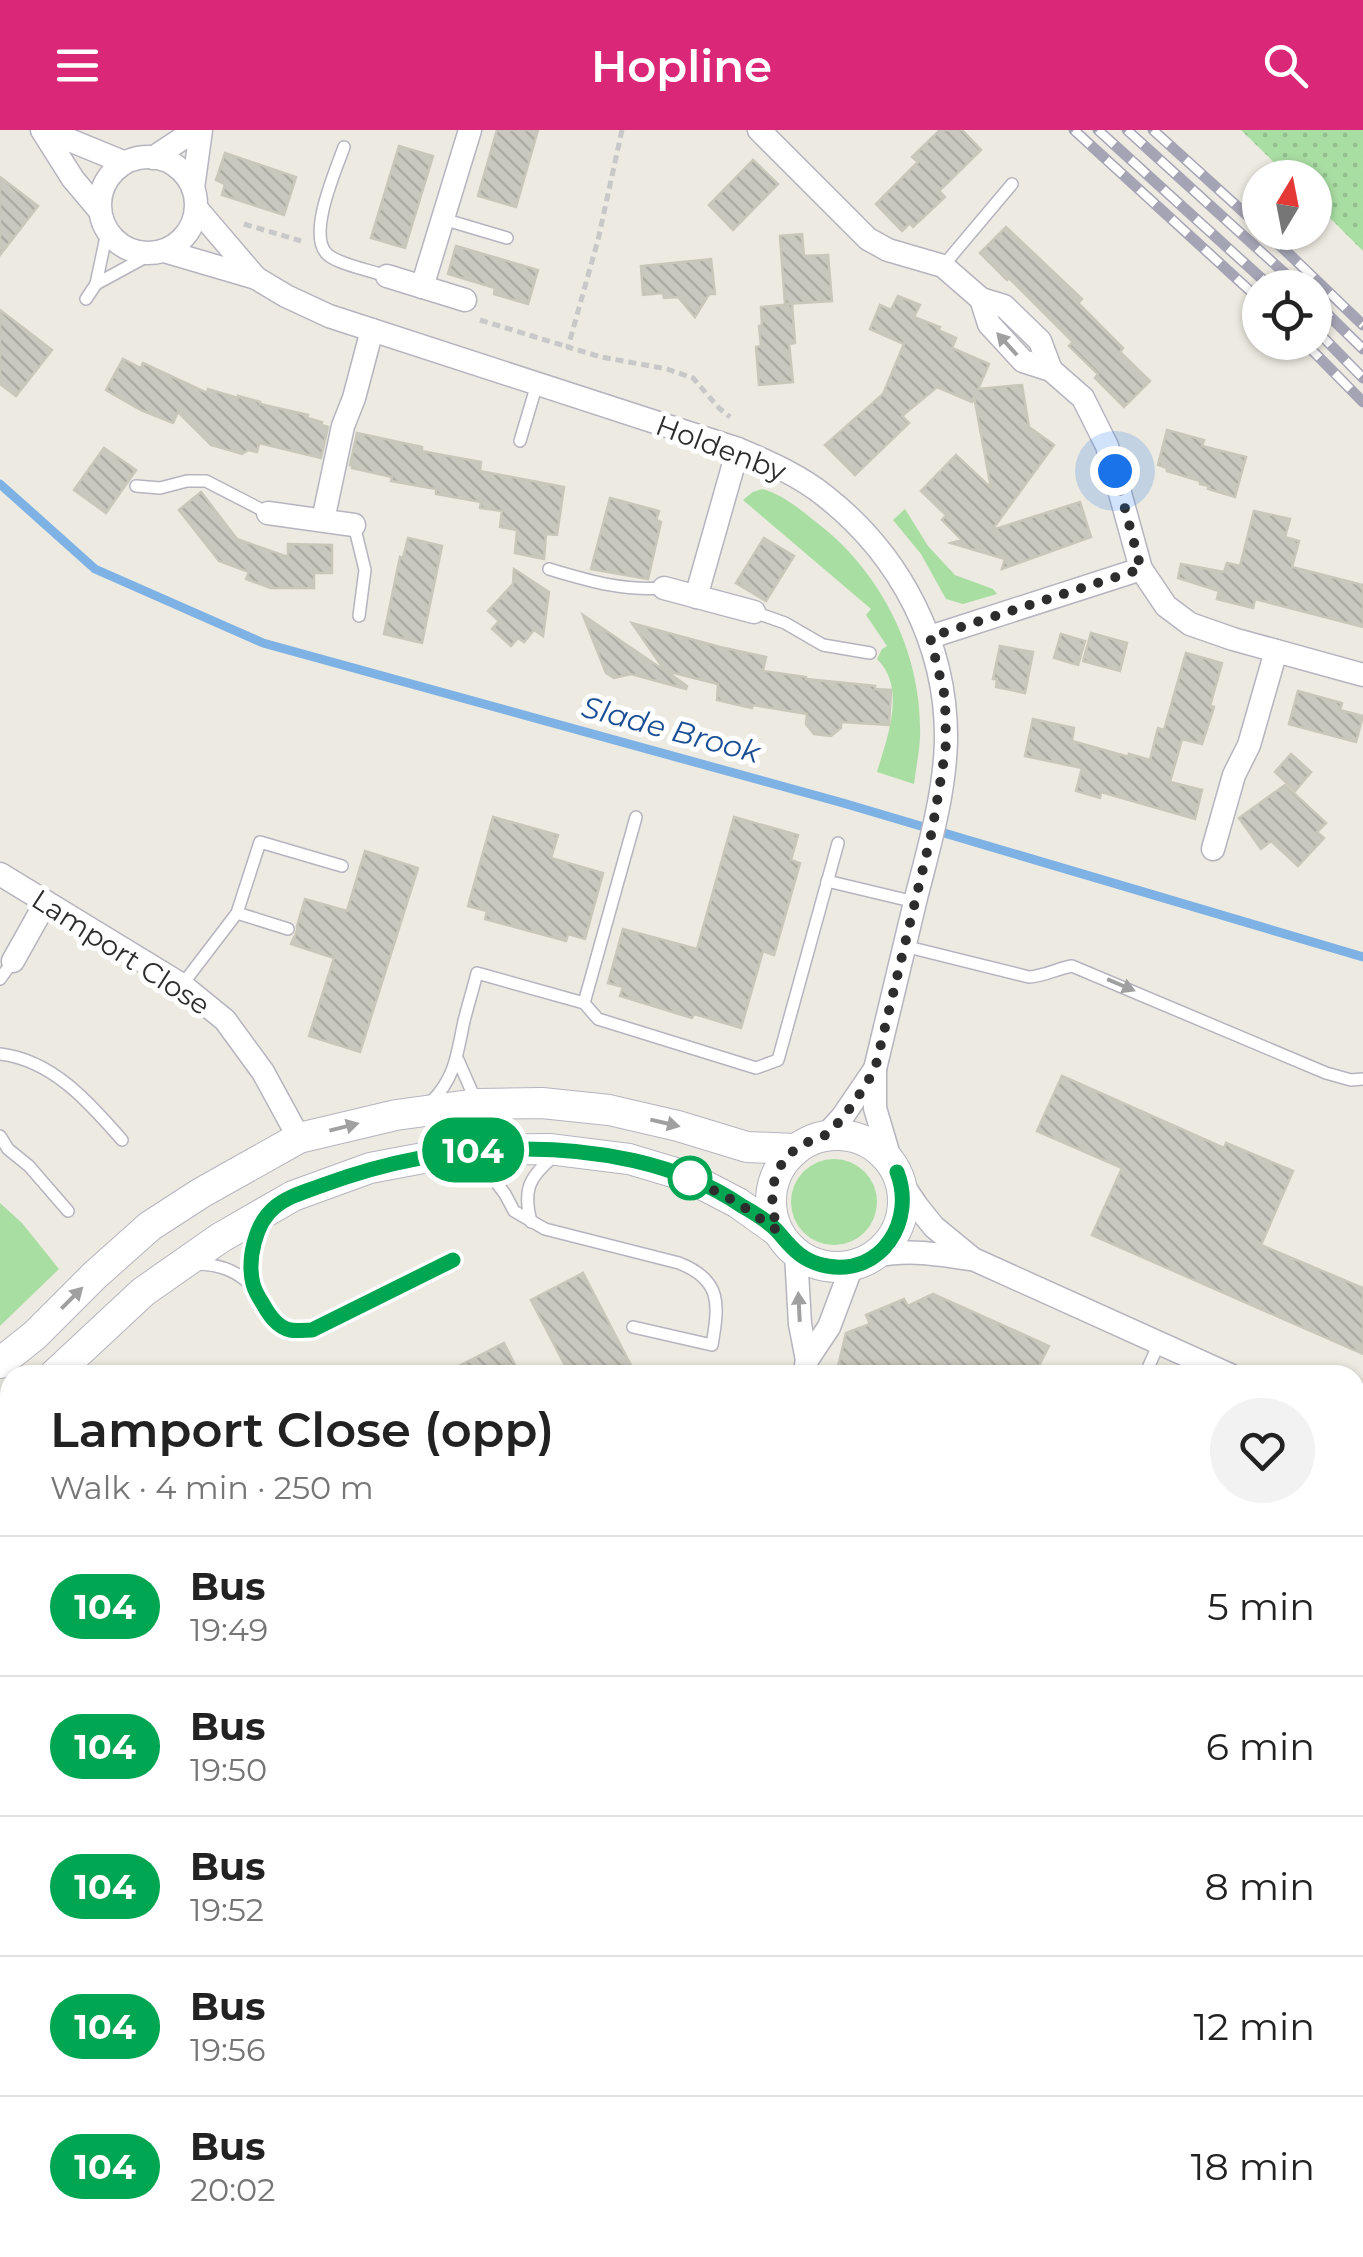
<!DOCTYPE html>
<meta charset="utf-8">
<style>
body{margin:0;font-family:Montserrat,sans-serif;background:#f2f2f2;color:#222;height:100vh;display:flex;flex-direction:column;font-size:38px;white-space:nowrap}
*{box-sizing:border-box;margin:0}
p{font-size:32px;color:#767676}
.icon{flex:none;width:55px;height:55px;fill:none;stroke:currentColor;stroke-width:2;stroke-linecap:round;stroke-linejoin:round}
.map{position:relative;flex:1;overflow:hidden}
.sheet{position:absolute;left:0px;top:1235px;width:1365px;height:892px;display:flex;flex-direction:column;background:#fff;border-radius:30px 30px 0 0;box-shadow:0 2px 8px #0004}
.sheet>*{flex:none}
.badge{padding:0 20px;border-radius:32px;font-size:35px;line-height:65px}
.needle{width:65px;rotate:10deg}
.fabs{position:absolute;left:1242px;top:30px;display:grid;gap:20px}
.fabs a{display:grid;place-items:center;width:90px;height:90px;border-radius:50%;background:#fff;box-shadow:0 2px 8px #0004;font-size:50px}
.you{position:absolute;width:50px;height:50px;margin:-25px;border:8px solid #fff;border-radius:50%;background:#1a73e8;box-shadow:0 0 0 15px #1a73e833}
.map>.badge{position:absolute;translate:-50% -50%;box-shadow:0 0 0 5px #fff}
.round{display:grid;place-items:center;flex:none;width:105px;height:105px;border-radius:52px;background:#f2f2f2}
.overview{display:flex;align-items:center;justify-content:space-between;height:170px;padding:0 50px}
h1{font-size:48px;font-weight:600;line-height:75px}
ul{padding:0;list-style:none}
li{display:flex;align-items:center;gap:30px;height:140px;padding:0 50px;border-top:2px solid #e0e0e0}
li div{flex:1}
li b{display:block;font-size:38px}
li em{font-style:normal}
li .badge{min-width:110px;font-weight:700;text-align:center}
header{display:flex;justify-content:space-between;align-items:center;height:130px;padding:0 50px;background:#db2777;color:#fff;font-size:45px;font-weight:600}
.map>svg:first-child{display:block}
.industrial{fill:url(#industrial-furrows)}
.grass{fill:#a9dea3}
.park{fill:url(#park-dots)}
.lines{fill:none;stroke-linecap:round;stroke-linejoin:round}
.stream{stroke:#7eb2e5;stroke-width:9}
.building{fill:url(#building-back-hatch);stroke:#c8c7ba;stroke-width:2.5}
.service-casing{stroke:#b5b4bf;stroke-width:14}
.minor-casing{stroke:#b5b4bf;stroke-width:25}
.tertiary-casing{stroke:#b5b4bf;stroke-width:32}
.primary-casing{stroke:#c8c8c8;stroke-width:40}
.trunk-casing{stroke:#c8c8c8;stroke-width:40}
.path{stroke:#c8c8c8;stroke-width:5;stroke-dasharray:8 5;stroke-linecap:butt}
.service{stroke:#fff;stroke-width:11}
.minor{stroke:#fff;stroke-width:22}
.tertiary{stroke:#fff;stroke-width:30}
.primary{stroke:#e5e56e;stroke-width:38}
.trunk{stroke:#ead46b;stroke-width:38}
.rail-casing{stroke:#a5a4b5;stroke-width:11}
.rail{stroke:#fff;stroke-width:8;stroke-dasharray:22;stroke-linecap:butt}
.oneway{fill:#a0a0a0}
.line-casing{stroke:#fff;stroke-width:22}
.line{stroke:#00a651;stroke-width:15}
.walk{stroke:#2d2d2d;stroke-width:10;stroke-dasharray:0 18}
.stop-dot{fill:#fff;stroke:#00a651;stroke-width:5}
.labels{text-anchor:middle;stroke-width:10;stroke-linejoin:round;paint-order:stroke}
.street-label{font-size:28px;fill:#2d2d2d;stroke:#fff}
.water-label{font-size:30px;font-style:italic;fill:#1a4e94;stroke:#fff}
</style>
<header><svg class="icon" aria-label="menu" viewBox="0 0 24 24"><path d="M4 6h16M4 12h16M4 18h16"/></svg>Hopline<svg class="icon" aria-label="search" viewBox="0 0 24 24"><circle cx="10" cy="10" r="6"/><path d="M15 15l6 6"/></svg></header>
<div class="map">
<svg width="1363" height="2127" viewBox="0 0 1363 2127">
<defs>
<pattern id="industrial-furrows" width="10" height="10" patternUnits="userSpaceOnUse" patternTransform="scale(2.5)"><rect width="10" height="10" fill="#e3e0e6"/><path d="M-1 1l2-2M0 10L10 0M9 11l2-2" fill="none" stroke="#c3c0c6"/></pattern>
<pattern id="park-dots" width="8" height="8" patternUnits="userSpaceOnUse" patternTransform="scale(2.5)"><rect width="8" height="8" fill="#a9dea3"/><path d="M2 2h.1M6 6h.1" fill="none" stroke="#92bf8d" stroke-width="1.8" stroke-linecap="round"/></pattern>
<pattern id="building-back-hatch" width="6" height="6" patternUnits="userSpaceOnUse" patternTransform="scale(2.5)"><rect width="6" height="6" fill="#c9c8bf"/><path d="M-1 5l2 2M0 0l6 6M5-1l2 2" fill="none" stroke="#adaca4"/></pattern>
</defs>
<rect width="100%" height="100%" fill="#edeae1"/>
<path class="industrial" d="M 1355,1328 L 1363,1331 L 1363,2127 L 1261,2127 L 1251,2118 L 1355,2118 Z"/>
<g class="grass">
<path d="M 762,359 C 785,365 803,382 821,396 C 884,446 923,527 920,608 C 919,623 916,639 914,654 L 877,642 C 887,608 907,558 877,529 L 882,519 L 887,516 L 866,485 L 871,479 L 743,370 L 753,362 Z"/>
<path d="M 905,379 L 928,416 L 955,445 L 993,459 L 997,464 L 963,474 L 946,469 L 921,424 L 893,390 Z"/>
<circle cx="834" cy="1072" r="43"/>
<path d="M 0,1073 L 22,1093 L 59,1139 L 0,1196 Z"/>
</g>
<path class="park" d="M 1241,0 L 1363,0 L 1363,121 L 1315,73 L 1315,48 L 1289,47 Z"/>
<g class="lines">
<path class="stream" d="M 0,354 L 95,439 L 263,513 L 843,673 L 1363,827"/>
</g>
<g class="building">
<path d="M 497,0 L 538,0 L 516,77 L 478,66 Z"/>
<path d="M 940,0 L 962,0 L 981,20 L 939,61 L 945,67 L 913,97 L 910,93 L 902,101 L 876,74 L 918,32 L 912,27 Z"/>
<path d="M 399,16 L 433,26 L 405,118 L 371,108 Z"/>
<path d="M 225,23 L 296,47 L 284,85 L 222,65 L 225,54 L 216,50 Z"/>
<path d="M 753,30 L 778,54 L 733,100 L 709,75 Z"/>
<path d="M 0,47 L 38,76 L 0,125 Z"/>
<path d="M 1006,97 L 1082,169 L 1078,173 L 1123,218 L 1120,222 L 1150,251 L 1124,277 L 1095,248 L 1098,244 L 1069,216 L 1073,212 L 1009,148 L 1007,150 L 980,123 Z"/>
<path d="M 802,104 L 804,126 L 828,125 L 832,171 L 785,174 L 780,106 Z"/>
<path d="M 456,116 L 538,140 L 528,174 L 494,164 L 495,158 L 448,144 Z"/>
<path d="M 711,129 L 715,164 L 709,164 L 695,187 L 678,167 L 664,168 L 663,163 L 643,165 L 641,136 Z"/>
<path d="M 898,166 L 920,175 L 914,187 L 940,197 L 938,200 L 956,208 L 952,218 L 989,234 L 978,259 L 1022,255 L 1029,297 L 1054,315 L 992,400 L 1080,372 L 1091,407 L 1002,439 L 1005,429 L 951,413 L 962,410 L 942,390 L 946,385 L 921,361 L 956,325 L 991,358 L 974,266 L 972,272 L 937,257 L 902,286 L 909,293 L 855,345 L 825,315 L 883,264 L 904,214 L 870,199 L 880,175 L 891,180 Z"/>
<path d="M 792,174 L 795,213 L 789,214 L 793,252 L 759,255 L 756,217 L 761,216 L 759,196 L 762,195 L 761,177 Z"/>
<path d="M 0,180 L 52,220 L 16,266 L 0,254 Z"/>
<path d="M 123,229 L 141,238 L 143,233 L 207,263 L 208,259 L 238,268 L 238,266 L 260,272 L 260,274 L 308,285 L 307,288 L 322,292 L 321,295 L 328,297 L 321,328 L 259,313 L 257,322 L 248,320 L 242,324 L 211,315 L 178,282 L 173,293 L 141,280 L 106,260 Z"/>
<path d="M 1167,300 L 1204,310 L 1202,316 L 1246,327 L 1235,367 L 1208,359 L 1209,356 L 1200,354 L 1200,351 L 1167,341 L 1167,338 L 1158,335 Z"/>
<path d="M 357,303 L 422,317 L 422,321 L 437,324 L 481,332 L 480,341 L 564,357 L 557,405 L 546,404 L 544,429 L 515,423 L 517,400 L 500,397 L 502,381 L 480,378 L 481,372 L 436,364 L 436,359 L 391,351 L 392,347 L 352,338 L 352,335 L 350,335 Z"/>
<path d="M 104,318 L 136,340 L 106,383 L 74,360 Z"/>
<path d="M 201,362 L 237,409 L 288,427 L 288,414 L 332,415 L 332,443 L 314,443 L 314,458 L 271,458 L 246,449 L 249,442 L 219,431 L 179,380 Z"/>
<path d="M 610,368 L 659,381 L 656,390 L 661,392 L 648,449 L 591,439 Z"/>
<path d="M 1254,381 L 1290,389 L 1285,407 L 1299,411 L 1292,437 L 1363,455 L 1363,497 L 1255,469 L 1253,478 L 1217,469 L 1219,461 L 1178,448 L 1181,434 L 1224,442 L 1227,433 L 1240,436 Z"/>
<path d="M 408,408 L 442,416 L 422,513 L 384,504 L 400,427 L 403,428 Z"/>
<path d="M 764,408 L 794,426 L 766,471 L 736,453 Z"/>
<path d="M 514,439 L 549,462 L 543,506 L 534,500 L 524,512 L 518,508 L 511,516 L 492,499 L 499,491 L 488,481 L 513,454 Z"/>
<path d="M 583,485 L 665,541 L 632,493 L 720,517 L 766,527 L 763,541 L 806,547 L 806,549 L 875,556 L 875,559 L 891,560 L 889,595 L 841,592 L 841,598 L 831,606 L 814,604 L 806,594 L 807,584 L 753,575 L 752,578 L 717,570 L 718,554 L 666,541 L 687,556 L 686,559 L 631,544 L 614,548 L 606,543 Z"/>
<path d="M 1091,503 L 1127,513 L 1120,541 L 1083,531 Z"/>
<path d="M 1061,504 L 1085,511 L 1078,535 L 1054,528 Z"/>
<path d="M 1000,516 L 1033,522 L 1025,563 L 996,557 L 997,549 L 993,549 Z"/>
<path d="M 1186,523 L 1222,533 L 1210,576 L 1214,577 L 1202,614 L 1182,609 L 1170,652 L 1202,660 L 1195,689 L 1101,662 L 1100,668 L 1076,661 L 1082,638 L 1025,626 L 1033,589 L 1074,598 L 1072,611 L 1129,627 L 1129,624 L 1150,630 L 1158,598 L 1164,600 Z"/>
<path d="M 1298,561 L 1342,573 L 1340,580 L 1363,586 L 1356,612 L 1289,594 Z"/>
<path d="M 1291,624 L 1311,642 L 1295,661 L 1275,642 Z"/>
<path d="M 1285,655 L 1326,693 L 1317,702 L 1324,708 L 1298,736 L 1271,711 L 1261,719 L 1239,688 Z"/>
<path d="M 493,687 L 558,705 L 551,728 L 603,743 L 585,809 L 568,804 L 566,811 L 485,789 L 487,781 L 468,776 Z"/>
<path d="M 734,687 L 798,705 L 791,730 L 800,733 L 774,825 L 763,821 L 741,898 L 694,884 L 692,888 L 620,866 L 623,857 L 608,853 L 623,799 L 697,819 Z"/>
<path d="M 365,721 L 418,738 L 360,922 L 309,906 L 334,828 L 291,814 L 297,801 L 297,796 L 305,769 L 347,781 Z"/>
<path d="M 1062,946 L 1224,1018 L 1226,1013 L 1293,1041 L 1261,1115 L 1363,1158 L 1363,1224 L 1092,1105 L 1122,1038 L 1037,1001 Z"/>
<path d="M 583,1143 L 636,1245 L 570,1245 L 531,1170 Z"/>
<path d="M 933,1164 L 1049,1216 L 1034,1245 L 836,1245 L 846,1203 L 870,1194 L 866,1185 L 904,1169 L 908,1176 Z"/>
<path d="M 504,1213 L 520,1245 L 441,1245 Z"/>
</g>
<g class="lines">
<defs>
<g id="service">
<path d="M 344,17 C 336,40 307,104 327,124 C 337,134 372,141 387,146"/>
<path d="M 443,89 L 507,108"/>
<path d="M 943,136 L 1012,54"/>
<path d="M 96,154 L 153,123"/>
<path d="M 86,169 L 96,154 L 107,102"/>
<path d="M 520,311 L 537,254"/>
<path d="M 136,356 L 160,358 L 187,351 L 206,351 L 268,383"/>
<path d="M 354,395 L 365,440 L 359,486"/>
<path d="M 549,439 C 590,451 621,461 664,458"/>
<path d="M 754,482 L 785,493 L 823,515 L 870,523"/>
<path d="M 827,751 L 915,772"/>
<path d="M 237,783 L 288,799"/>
<path d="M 904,816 L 1029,847 C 1045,846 1056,839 1072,836 L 1326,943 L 1351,950 L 1363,949"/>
<path d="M 0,849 L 13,831"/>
<path d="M 182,855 L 237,783 L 260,712 L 342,736"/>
<path d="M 584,873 L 636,687"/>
<path d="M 0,924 C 52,930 89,972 122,1010"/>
<path d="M 458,930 L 476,971"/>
<path d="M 431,972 C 456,947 457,923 464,891 C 468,875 473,859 477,843 L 584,873 L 598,889 L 756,938 L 778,930 L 838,713"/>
<path d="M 0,1006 L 8,1019 L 29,1036 L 68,1081"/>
<path d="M 464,1029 L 486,1039 L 505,1064 L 514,1081 L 545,1099 L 679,1133 C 722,1150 719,1174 712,1215 L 633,1197"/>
<path d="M 531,1092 C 523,1061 528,1048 553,1027"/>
<path d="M 196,1134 C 218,1134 238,1140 253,1158 C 265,1172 268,1194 288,1199 C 295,1201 305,1199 312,1200 L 453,1131"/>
<path d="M 254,1158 C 250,1135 252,1110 264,1090"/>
<path d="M 1145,1245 L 1159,1213"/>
<path d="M 376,2118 L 401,2127"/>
<path d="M 724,2118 L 727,2127"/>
<path d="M 469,2127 L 489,2118"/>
</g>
<g id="minor">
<path d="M 42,0 L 73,49 L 100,81"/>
<path d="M 45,0 L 123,32"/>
<path d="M 759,0 L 868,109 L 888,120 L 943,136 L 981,169 L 989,194 L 1023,231 L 1051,240 L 1083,268 L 1107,316 L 1141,439 L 1166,476 L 1190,494 L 1233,509 L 1363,545"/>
<circle cx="148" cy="75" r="48"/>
<path d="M 153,28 L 195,0"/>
<path d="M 193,58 L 201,0"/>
<path d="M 197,79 L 256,148"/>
<path d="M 164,121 L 256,148 L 286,166 L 329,186 L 738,319 C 768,332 799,345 825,366 C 900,425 947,514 946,610 C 945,663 929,717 916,768 C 902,825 889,882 875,939 L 875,978 L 891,1032"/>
<path d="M 387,146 L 465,170"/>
<path d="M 422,157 L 470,0"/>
<path d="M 981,169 L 1004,176 L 1040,211 L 1051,240"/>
<path d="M 268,383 L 354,395"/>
<path d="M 323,390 L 343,296 L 354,268 L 372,200"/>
<path d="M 664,458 L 754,482"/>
<path d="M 696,467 L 738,319"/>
<path d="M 930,507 L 1141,439"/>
<path d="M 1213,719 L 1234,645 L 1249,615 L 1276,521"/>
<path d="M 0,744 L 182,855 L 225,890 L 263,942 L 299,1008"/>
<path d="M 13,831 L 46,772"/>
<path d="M 825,1006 L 843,986 L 875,939"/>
<path d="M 901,1052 L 917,1076 L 934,1097 L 973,1129 L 1230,1245"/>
<path d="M 796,1124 L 800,1194 L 807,1230"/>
<path d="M 876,1126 C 908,1119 938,1124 970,1129"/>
<path d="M 804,1245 L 807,1230 L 829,1197 L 852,1136"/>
<path d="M 1355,1301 L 1363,1304"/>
<path d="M 1194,2118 L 1204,2127"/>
<path d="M 849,2127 L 864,2118"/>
</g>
<g id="tertiary">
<circle cx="837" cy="1071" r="66"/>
<path d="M 0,1233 L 35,1205 L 94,1146 L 150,1096 L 201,1063 L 299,1008 L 396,985 L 477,974 L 542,973 L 609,980 L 678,996 L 747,1017 L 796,1019"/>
<path d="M 54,1245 L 143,1162 L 220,1108 L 293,1066 L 370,1038 L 466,1020 L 549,1019 L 629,1029 L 686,1046 L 738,1073 L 777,1101"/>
<path d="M 0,1284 L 10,1278"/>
</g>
<g id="primary">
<path d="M 0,1846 L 10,1862"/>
<path d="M 0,1919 L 10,1934"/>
<path d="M 117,2118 L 121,2127"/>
<path d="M 158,2118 L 164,2127"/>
</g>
<path id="trunk" d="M 84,2127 L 84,2118"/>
</defs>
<use href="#service" class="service-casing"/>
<use href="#minor" class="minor-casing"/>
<use href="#tertiary" class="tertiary-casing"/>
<use href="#primary" class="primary-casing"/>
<use href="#trunk" class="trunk-casing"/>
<g class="path">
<path d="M 622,0 L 598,110 L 568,217 L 601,227 L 667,239 L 693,248 L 719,278 L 730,287"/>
<path d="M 244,94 L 301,111"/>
<path d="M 480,190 L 568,217"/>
<path d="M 0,1616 L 10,1611"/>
<path d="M 0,1788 L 10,1805"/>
</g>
<use href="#service" class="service"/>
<use href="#minor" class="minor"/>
<use href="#tertiary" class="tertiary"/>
<use href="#primary" class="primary"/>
<use href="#trunk" class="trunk"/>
<defs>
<g id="rail">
<path d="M 1074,0 L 1260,170"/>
<path d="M 1098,0 L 1272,158"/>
<path d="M 1127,0 L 1301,158"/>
<path d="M 1153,0 L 1260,97"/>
<path d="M 1266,102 L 1363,195"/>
<path d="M 1315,172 L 1363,219"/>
<path d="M 1315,199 L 1363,248"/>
<path d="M 1304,212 L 1363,272"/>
</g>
</defs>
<use href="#rail" class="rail-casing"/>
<use href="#rail" class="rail"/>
</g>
<defs><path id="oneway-solid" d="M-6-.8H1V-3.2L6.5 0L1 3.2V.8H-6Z" transform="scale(2.5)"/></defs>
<g class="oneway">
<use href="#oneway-solid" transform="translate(1007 214) rotate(-132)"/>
<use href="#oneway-solid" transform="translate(1121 855) rotate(23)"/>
<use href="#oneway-solid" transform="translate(665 993) rotate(13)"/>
<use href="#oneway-solid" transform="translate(344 997) rotate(-14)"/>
<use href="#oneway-solid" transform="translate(72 1168) rotate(-45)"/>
<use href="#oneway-solid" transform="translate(799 1177) rotate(-93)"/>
</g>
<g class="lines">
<defs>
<path id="line" d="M 453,1130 L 312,1200 C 306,1200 296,1201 290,1200 C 277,1197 269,1185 263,1174 C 259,1168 255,1161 253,1154 C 247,1130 255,1093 275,1077 C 288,1066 307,1061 323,1055 C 389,1031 447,1020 517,1019 C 593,1018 678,1032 742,1076 C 754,1083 770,1092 779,1103 C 793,1120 804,1132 827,1136 C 882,1146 916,1090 897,1042"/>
</defs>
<use href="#line" class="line-casing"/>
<use href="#line" class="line"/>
<path class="walk" d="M 690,1048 L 686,1046 L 738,1073 L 778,1101 C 768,1069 769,1037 800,1016 C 809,1010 820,1010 828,1003 C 847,986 862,961 875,939 L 932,701 L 942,642 L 946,614 L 945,567 L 930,507 L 1141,439 L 1115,341"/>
</g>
<circle class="stop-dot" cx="690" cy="1048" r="20"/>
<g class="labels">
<g class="street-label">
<text transform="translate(721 318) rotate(21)" y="10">Holdenby</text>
<text transform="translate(121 822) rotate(33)" y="10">Lamport Close</text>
</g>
<g class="water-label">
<text transform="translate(671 600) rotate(15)" y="10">Slade Brook</text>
</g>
</g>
</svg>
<div class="fabs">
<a><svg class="needle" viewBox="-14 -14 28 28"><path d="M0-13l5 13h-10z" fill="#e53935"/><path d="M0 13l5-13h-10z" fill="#767676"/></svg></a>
<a><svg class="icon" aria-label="locate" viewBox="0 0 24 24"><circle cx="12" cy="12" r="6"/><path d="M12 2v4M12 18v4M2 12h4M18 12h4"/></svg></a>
</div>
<div class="you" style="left:1115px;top:341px"></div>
<b class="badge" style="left:473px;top:1020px;background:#00a651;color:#fff">104</b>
<section class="sheet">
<div class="overview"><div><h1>Lamport Close (opp)</h1><p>Walk · 4 min · 250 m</p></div><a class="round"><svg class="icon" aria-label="heart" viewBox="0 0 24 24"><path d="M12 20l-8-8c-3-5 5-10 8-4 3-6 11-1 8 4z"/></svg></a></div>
<ul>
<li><span class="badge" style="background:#00a651;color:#fff">104</span><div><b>Bus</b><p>19:49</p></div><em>5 min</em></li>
<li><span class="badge" style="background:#00a651;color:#fff">104</span><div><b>Bus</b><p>19:50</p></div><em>6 min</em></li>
<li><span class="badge" style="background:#00a651;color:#fff">104</span><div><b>Bus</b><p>19:52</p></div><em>8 min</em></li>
<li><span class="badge" style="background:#00a651;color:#fff">104</span><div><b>Bus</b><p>19:56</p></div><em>12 min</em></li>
<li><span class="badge" style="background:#00a651;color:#fff">104</span><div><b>Bus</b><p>20:02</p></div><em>18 min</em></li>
</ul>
</section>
</div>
